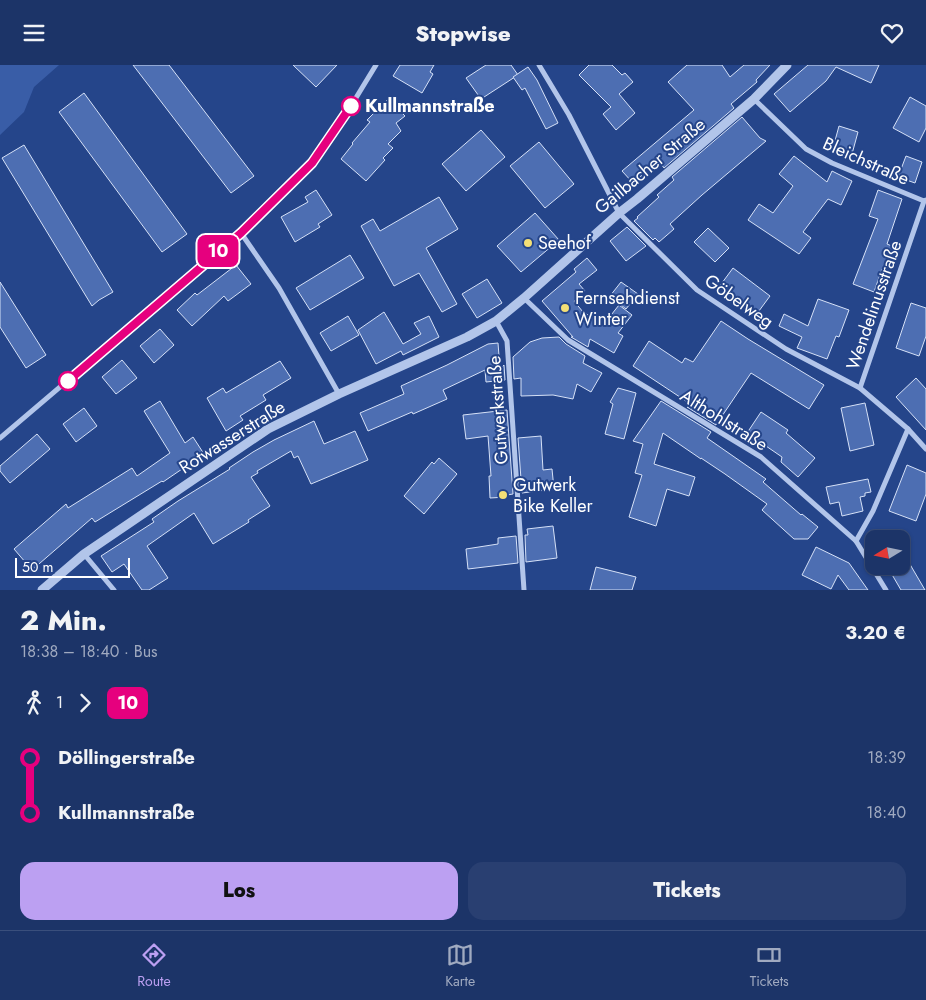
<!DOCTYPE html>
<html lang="de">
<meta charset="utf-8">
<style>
body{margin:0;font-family:Jost,sans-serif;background:#293f71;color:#f1f3f6;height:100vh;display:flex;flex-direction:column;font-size:19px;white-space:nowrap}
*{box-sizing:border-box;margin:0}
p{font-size:16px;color:#a0aac0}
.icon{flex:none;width:28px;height:28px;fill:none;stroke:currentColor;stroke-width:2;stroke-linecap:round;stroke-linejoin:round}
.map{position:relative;height:525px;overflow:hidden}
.sheet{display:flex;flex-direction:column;background:#1c3468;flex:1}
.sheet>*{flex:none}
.badge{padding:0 10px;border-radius:8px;font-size:18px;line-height:32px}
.needle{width:32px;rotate:260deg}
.buttons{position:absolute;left:865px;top:465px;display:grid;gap:10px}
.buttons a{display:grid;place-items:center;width:45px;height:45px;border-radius:10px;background:#1c3468;box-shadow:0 1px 4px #0004,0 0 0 1px #3a4f7c;font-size:25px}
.scale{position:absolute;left:15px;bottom:12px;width:115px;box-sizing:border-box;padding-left:5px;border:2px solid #fff;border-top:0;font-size:14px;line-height:18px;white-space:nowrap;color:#fff;-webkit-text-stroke:4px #25458a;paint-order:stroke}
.map>.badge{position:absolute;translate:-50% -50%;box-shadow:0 0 0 2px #fff}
.legs{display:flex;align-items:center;gap:8px;height:55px;padding:0 20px;font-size:16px}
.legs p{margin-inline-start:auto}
.headline{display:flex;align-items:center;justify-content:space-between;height:85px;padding:0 20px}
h1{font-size:28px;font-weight:800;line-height:38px}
.cta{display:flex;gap:10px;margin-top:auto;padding:10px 20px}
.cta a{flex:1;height:58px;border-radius:15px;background:#bca0f2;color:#111;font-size:20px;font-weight:800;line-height:58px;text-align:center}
.cta a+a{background:#293f71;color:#f1f3f6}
ul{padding:0 20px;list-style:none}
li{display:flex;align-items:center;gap:18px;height:55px;font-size:19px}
li i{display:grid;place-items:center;width:8px;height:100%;margin:0 6px;background:currentColor}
li i::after{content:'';width:12px;height:12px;margin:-6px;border:4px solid;border-radius:50%;background:#1c3468}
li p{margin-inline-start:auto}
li:first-child i{background:linear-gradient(#0000 50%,currentColor 0)}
li:last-child i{background:linear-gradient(currentColor 50%,#0000 0)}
header{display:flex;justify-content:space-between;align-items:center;height:65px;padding:0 20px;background:#1c3468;font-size:22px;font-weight:800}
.dock{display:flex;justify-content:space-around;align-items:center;height:70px;border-top:1px solid #3a4f7c;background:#1c3468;font-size:14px;color:#a0aac0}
.dock a{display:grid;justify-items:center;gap:2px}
.dock .on{color:#bca0f2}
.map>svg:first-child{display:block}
.green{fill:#395da7}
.building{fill:#4d6eb2;stroke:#d6e1f7}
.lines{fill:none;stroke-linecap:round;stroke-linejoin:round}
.minor{stroke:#b2c5ea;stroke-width:5}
.tertiary{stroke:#b2c5ea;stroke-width:9}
.line-1-casing{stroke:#fff;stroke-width:11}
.line-1{stroke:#e6007e;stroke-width:8}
.stop-1-dot{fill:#fff;stroke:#e6007e;stroke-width:2.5}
.poi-dot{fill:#f4df76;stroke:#25458a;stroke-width:2}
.labels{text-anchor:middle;stroke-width:4;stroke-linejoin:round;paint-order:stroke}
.stop-label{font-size:18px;font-weight:bold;fill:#fff;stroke:#25458a;text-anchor:start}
.street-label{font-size:18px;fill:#fff;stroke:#25458a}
.poi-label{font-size:18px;fill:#fff;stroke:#25458a;text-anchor:start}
</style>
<header><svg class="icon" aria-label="menu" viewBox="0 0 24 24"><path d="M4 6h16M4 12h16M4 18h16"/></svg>Stopwise<svg class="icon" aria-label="heart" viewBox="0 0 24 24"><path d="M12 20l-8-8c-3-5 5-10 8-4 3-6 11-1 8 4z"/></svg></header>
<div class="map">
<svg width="926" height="525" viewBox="0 0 926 525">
<rect width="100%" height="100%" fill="#25458a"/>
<path class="green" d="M 0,0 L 59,0 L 34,22 L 24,47 L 0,70 Z"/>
<g class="building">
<path d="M 133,0 L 169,0 L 254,111 L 231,128 Z"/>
<path d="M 293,0 L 337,0 L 316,22 Z"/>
<path d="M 400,0 L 434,0 L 430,7 L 433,9 L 422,28 L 393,11 Z"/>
<path d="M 486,0 L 511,0 L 518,10 L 481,34 L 466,13 Z"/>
<path d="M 589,0 L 612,0 L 622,10 L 625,8 L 633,17 L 619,29 L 635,48 L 616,65 L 603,49 L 611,42 L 579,10 Z"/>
<path d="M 687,0 L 722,0 L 730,12 L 744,0 L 770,0 L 756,15 L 757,17 L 731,39 L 734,43 L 664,103 L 659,96 L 633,118 L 622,106 L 694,45 L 668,17 Z"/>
<path d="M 808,0 L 879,0 L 871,18 L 836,2 L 826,16 L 790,47 L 774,29 Z"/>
<path d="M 528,2 L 537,15 L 558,58 L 546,64 L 525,23 L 522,25 L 513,12 Z"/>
<path d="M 84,28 L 187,169 L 162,187 L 59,47 Z"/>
<path d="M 910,32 L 926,41 L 926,63 L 919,77 L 893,63 Z"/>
<path d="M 388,34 L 405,51 L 396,58 L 401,66 L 388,79 L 393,83 L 383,93 L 385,95 L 366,116 L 341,94 L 353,79 L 352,78 L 370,57 L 367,55 Z"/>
<path d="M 742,52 L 760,73 L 766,76 L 702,130 L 670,159 L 674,164 L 659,177 L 655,173 L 653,175 L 634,156 L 638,153 L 637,152 L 659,132 L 657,130 L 674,115 L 672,112 Z"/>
<path d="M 839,61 L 858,67 L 852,89 L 833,83 Z"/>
<path d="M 481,65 L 505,92 L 466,126 L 442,99 Z"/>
<path d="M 539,77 L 574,119 L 545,143 L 510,101 Z"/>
<path d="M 24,80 L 113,227 L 99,235 L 92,241 L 2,93 Z"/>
<path d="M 794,91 L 827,117 L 832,106 L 852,116 L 841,140 L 828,134 L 803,167 L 811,173 L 799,189 L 748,155 L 759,139 L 773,148 L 793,121 L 779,109 Z"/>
<path d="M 906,91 L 922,97 L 915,118 L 898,112 Z"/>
<path d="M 316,125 L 332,150 L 318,159 L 320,162 L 295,177 L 281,152 L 308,137 L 305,132 Z"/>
<path d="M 878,125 L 902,134 L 887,179 L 894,182 L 886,205 L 882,204 L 874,227 L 853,219 L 878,154 L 869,151 Z"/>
<path d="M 439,132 L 458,164 L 426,183 L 457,239 L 442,247 L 419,208 L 394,221 L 361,161 L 373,154 L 380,166 Z"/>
<path d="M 535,148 L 559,175 L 521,207 L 497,181 Z"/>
<path d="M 627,162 L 646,181 L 626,196 L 610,176 Z"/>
<path d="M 708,163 L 729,183 L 715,197 L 694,177 Z"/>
<path d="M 350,190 L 364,213 L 310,245 L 296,223 Z"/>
<path d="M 587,193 L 597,205 L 579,219 L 585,226 L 574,236 L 583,247 L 604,259 L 619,240 L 632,250 L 618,268 L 623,271 L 614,288 L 590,274 L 588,282 L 571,272 L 573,272 L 542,236 L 576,207 L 574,204 Z"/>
<path d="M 236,200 L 251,219 L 228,236 L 224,231 L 192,261 L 177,245 L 195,228 L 197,230 Z"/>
<path d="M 733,203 L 770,231 L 756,250 L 719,222 Z"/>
<path d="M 487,214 L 502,238 L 477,253 L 462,229 Z"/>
<path d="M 0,217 L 46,290 L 26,303 L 0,262 Z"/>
<path d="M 621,217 L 638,229 L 626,244 L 610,231 Z"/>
<path d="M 818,234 L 849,245 L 839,272 L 836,271 L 827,294 L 797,283 L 802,272 L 779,261 L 784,249 L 808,261 Z"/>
<path d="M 911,238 L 926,243 L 926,271 L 919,291 L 896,283 Z"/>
<path d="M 384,247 L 403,279 L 421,269 L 414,258 L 429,251 L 439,272 L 403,290 L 401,286 L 376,299 L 358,265 Z"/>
<path d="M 348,251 L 359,270 L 331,286 L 320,268 Z"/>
<path d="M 721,256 L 748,274 L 824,320 L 809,344 L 751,308 L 716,360 L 687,342 L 701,346 L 633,301 L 649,276 L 682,298 L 685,293 L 693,297 Z"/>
<path d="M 160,264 L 174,280 L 154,298 L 140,281 Z"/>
<path d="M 559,272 L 566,279 L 585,291 L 583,298 L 602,308 L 591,327 L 577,319 L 573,334 L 553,330 L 521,331 L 521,313 L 514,314 L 513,292 L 530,277 L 542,273 Z"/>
<path d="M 498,278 L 500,304 L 504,300 L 505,315 L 486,317 L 485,305 L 443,325 L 447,334 L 413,349 L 412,347 L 368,366 L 360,348 L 404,329 L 401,321 L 447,300 L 488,279 Z"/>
<path d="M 122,295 L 137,313 L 116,329 L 102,312 Z"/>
<path d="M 280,296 L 291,313 L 263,330 L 266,335 L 240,351 L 243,355 L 226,366 L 207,333 L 223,323 L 226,328 Z"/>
<path d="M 916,313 L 926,324 L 926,365 L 896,332 Z"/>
<path d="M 618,323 L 636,328 L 624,374 L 605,369 L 613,339 L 610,337 Z"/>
<path d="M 160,336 L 185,378 L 193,372 L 204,389 L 163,417 L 162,416 L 95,457 L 92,453 L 32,505 L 14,484 L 66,439 L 68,443 L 132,403 L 137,411 L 170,388 L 144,346 Z"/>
<path d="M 661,336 L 711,367 L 707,373 L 766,414 L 763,417 L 801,450 L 802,449 L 818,462 L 808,474 L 794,474 L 762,445 L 767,439 L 725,409 L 701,393 L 701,394 L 663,368 L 654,399 L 695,412 L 689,431 L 667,424 L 656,461 L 629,452 L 642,410 L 635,408 L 643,379 L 633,376 Z"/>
<path d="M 865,338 L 874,380 L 850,386 L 841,343 Z"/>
<path d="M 84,343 L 97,361 L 76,377 L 63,359 Z"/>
<path d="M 507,345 L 513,429 L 507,430 L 507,432 L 490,433 L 489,411 L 491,411 L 488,371 L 466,374 L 463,350 Z"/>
<path d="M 761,347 L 788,365 L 786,368 L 815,393 L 798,412 L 781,397 L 782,392 L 747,368 Z"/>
<path d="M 314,356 L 324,379 L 355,366 L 368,395 L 311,419 L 298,391 L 294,393 L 291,386 L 257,406 L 258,408 L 251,412 L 270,441 L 248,455 L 249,457 L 213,479 L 194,448 L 147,481 L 168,513 L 149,525 L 142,525 L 124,499 L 112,507 L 101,491 L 154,457 L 152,454 L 178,436 L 230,404 L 229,403 L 253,387 L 274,375 Z"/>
<path d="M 37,369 L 50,384 L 10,418 L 0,406 L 0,401 Z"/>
<path d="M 541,371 L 543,405 L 552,404 L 554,424 L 522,428 L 518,373 Z"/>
<path d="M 439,393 L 457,409 L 424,449 L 404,431 L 432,397 L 434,399 Z"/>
<path d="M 907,400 L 926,408 L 926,429 L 916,456 L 889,446 Z"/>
<path d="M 868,414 L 871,427 L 865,428 L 865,431 L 860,432 L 863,446 L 842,451 L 839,437 L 830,439 L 826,422 Z"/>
<path d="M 553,461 L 557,493 L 526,497 L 525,470 L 528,470 L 527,464 Z"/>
<path d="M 516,471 L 518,498 L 468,504 L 466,484 L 498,479 L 498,473 Z"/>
<path d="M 816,482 L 849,498 L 868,525 L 849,525 L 838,510 L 831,524 L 802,510 Z"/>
<path d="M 901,484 L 925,525 L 901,525 L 887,501 L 901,501 Z"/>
<path d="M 596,502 L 636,512 L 632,525 L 590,525 Z"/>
</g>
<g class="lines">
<g class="minor">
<path d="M 539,0 L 569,50 L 619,148 L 697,225 L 786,284 L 860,323"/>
<path d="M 754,34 L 806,84 L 832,98 L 924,136 L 926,135"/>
<path d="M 241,168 L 279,223 L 339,329"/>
<path d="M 524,233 L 568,275 L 761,392 L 856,476 L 886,525"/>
<path d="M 496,256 L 507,276 L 524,525"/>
<path d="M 908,364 L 926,384"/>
<path d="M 0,373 L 241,168 L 312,98 L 351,41 L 376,0"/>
<path d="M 856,476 L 873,446 L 908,364 L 860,323 L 924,136"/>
<path d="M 84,489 L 114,525"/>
</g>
<path class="tertiary" d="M 42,525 L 84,489 L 268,364 L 339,329 L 467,272 L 496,256 L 524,233 L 619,148 L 637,134 L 754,34 L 787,0"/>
</g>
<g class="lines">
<defs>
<path id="line-1" d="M 68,316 L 241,168 L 312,98 L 351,41"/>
</defs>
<use href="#line-1" class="line-1-casing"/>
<use href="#line-1" class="line-1"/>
</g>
<g class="stop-1-dot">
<circle cx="351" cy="41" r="9"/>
<circle cx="68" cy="316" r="9"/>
</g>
<g class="poi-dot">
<circle cx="528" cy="178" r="5"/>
<circle cx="565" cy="243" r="5"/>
<circle cx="503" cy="430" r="5"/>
</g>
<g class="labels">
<g class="stop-label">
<text x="365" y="47">Kullmannstraße</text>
</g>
<g class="street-label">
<text transform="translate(866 96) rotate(24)" y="6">Bleichstraße</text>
<text transform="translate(650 101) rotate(-40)" y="6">Gailbacher Straße</text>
<text transform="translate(739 236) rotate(35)" y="6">Göbelweg</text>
<text transform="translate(874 240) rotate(-71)" y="6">Wendelinusstraße</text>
<text transform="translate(498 345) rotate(-94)" y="6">Gutwerkstraße</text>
<text transform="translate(724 355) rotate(32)" y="6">Althohlstraße</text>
<text transform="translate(232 372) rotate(-32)" y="6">Rotwasserstraße</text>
</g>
<g class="poi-label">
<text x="538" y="184">Seehof</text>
<text x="575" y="239">Fernsehdienst<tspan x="575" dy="21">Winter</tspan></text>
<text x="513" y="426">Gutwerk<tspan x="513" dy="21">Bike Keller</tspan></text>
</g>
</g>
</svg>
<div class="buttons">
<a><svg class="needle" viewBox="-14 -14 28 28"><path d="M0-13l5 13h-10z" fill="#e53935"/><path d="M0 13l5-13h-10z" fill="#a0aac0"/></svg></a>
</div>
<div class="scale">50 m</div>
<b class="badge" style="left:218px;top:186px;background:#e6007e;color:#fff">10</b>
</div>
<section class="sheet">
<div class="headline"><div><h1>2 Min.</h1><p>18:38 – 18:40 · Bus</p></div><b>3.20 €</b></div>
<div class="legs"><svg class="icon" aria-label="walk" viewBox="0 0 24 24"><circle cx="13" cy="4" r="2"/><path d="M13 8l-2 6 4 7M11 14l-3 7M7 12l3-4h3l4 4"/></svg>1<svg class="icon" aria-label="forward" viewBox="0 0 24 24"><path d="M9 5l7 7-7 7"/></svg><b class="badge" style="background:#e6007e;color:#fff">10</b></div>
<ul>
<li><i style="color:#e6007e"></i><b>Döllingerstraße</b><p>18:39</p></li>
<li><i style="color:#e6007e"></i><b>Kullmannstraße</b><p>18:40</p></li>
</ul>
<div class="cta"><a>Los</a><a>Tickets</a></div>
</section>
<nav class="dock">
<a class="on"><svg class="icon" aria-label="directions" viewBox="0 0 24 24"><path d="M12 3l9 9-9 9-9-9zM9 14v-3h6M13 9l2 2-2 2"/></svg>Route</a>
<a><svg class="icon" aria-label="map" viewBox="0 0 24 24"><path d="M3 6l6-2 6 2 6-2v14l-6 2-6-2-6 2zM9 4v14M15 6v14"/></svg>Karte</a>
<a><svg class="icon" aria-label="tickets" viewBox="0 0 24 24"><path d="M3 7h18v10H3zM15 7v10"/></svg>Tickets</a>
</nav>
